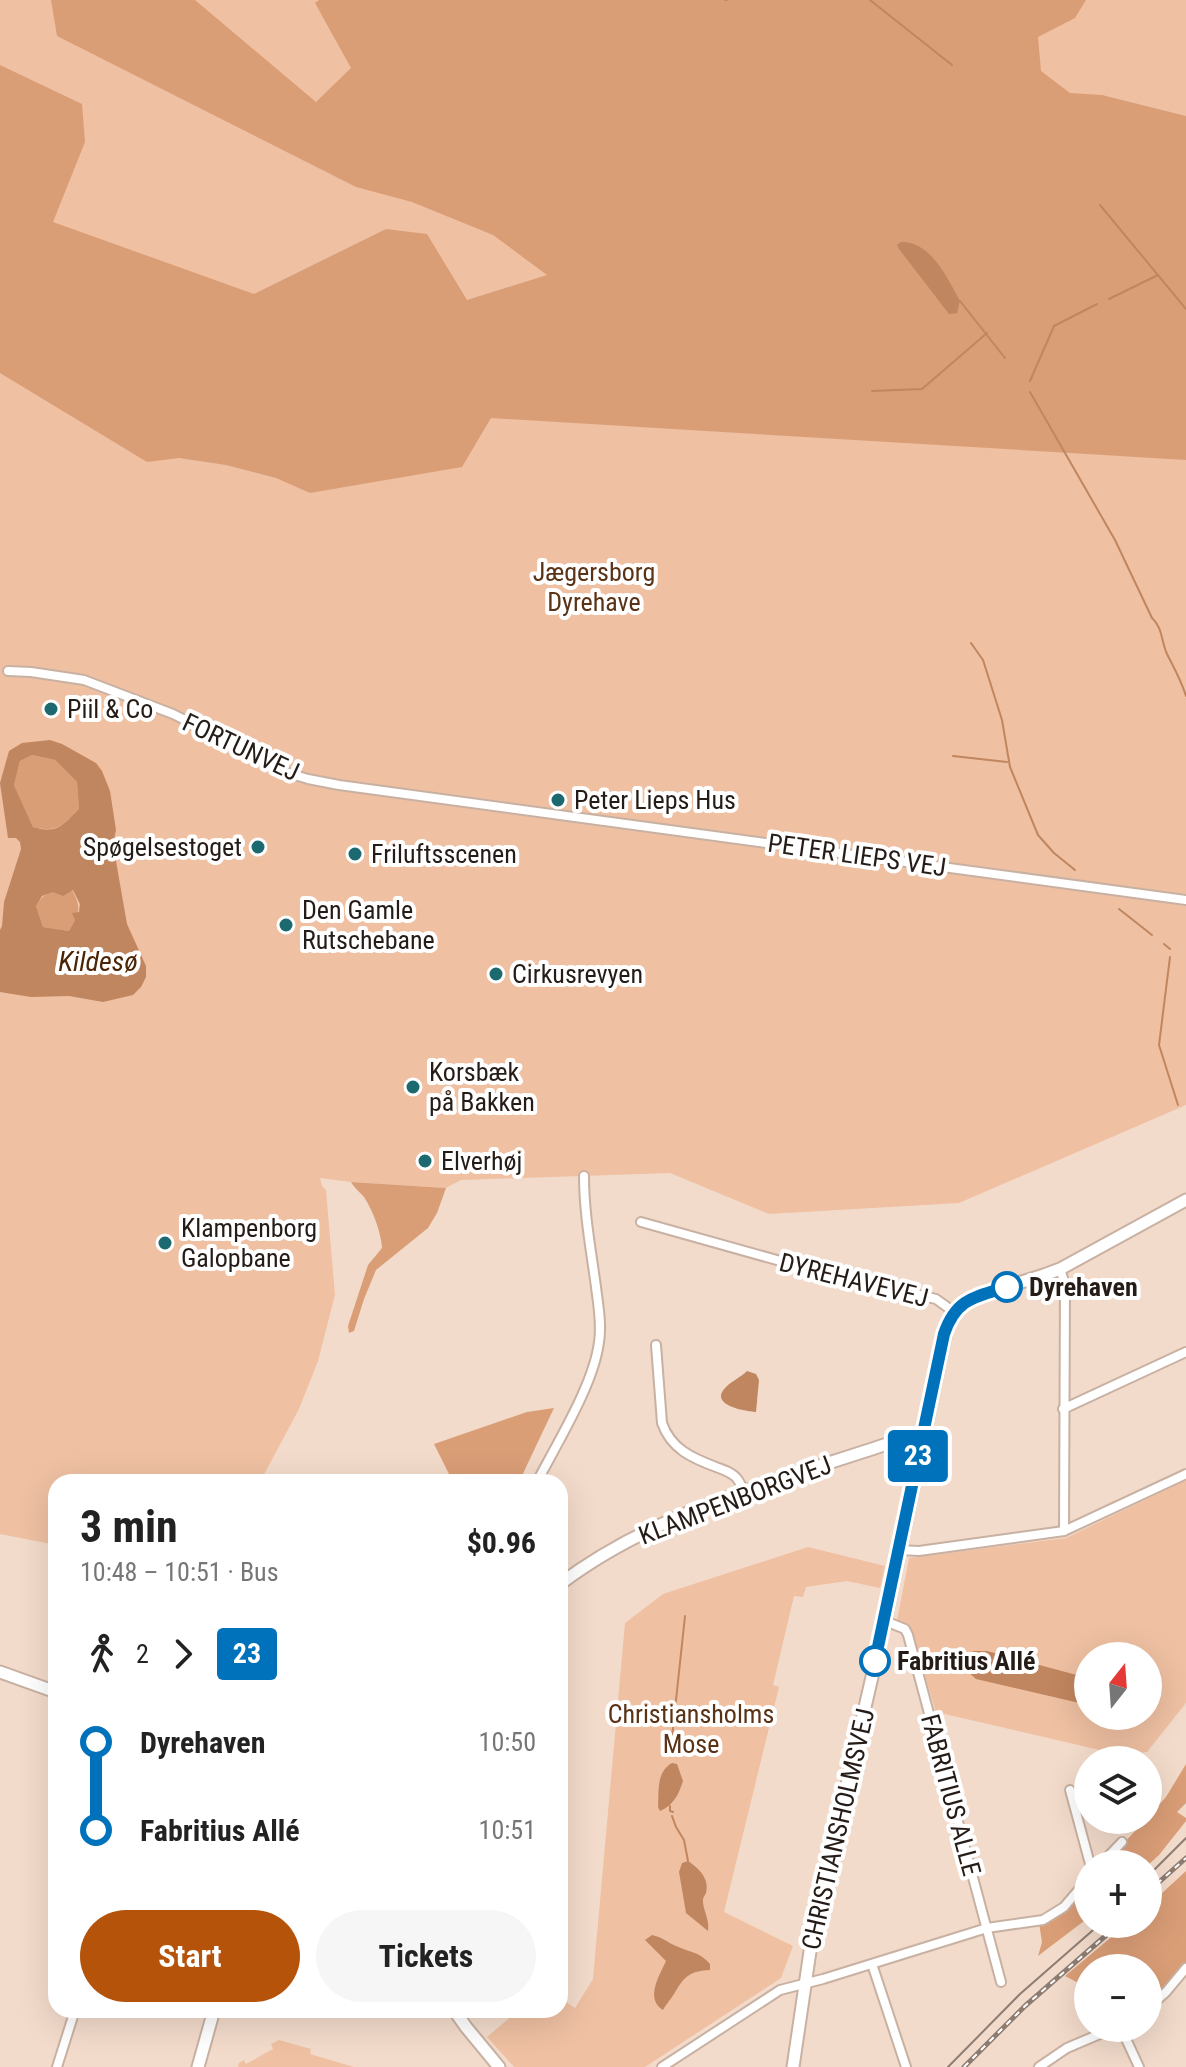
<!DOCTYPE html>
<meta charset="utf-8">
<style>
body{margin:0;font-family:"Roboto Condensed",sans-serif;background:#f6f6f6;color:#222;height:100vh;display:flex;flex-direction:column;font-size:30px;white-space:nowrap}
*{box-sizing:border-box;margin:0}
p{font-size:26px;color:#767676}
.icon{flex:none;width:44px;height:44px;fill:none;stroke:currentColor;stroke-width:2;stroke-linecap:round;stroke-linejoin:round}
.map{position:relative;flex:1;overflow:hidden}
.details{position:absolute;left:48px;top:1474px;width:520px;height:544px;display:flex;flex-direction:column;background:#fff;border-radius:24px;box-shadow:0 8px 32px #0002}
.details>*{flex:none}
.badge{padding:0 16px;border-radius:6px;font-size:28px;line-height:52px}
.needle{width:52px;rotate:17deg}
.buttons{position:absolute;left:1074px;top:1642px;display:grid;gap:16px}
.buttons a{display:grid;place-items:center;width:88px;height:88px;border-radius:50%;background:#fff;box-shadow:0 8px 32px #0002;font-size:40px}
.map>.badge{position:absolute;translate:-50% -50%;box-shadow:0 0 0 4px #fff}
.legs{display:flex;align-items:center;gap:12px;height:88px;padding:0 32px;font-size:26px}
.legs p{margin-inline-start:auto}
.overview{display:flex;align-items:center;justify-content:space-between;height:136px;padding:0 32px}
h1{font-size:44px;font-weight:700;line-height:60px}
.action{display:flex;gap:16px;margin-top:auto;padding:16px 32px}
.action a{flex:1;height:92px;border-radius:48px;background:#b45309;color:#fff;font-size:32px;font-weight:700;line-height:92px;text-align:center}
.action a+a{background:#f6f6f6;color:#222}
ul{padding:0 32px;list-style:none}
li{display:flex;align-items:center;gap:28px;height:88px;font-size:30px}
li i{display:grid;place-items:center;width:12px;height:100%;margin:0 10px;background:currentColor}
li i::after{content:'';width:20px;height:20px;margin:-10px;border:6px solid;border-radius:50%;background:#fff}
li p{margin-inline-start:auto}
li:first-child i{background:linear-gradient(#0000 50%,currentColor 0)}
li:last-child i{background:linear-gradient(currentColor 50%,#0000 0)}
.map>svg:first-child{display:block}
.green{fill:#efc0a2;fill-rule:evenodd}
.forest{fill:#da9e77}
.water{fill:#c0865f;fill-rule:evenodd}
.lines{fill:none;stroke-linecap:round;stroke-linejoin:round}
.stream{stroke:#c0865f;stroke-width:2}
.street-casing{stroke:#c8b1a2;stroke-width:12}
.secondary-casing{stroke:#c8b1a2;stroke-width:15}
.street{stroke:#fff;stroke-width:8}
.secondary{stroke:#fff;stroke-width:11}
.tram{stroke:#8d7c72;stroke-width:2}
.rail-casing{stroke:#8d7c72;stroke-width:5}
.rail{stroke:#fff;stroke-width:2;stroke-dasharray:6;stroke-linecap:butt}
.line-1-casing{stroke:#fff;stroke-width:18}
.line-1{stroke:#0072bc;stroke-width:12}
.poi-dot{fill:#1d6970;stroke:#fff;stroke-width:3}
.stop-1-dot{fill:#fff;stroke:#0072bc;stroke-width:4}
.labels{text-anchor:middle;stroke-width:8;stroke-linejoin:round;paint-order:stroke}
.park-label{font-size:26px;fill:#5a3215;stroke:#fff}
.poi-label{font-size:26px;fill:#251c17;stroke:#fff;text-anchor:start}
.street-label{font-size:26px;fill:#251c17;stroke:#fff}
.stop-label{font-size:26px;font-weight:bold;fill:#251c17;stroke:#fff;text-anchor:start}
.water-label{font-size:28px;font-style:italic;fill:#4a2405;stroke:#fff}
</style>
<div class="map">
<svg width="1186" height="2067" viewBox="0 0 1186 2067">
<rect width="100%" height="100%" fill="#f3dbcb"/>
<g class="green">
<path d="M 0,0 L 1186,0 L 1186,1105 L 959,1203 L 769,1214 L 670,1173 L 461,1180 L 446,1188 L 351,1182 L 320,1178 L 322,1186 L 326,1190 L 335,1295 L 318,1361 L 299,1409 L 260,1482 L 56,1482 L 56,1545 L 0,1534 Z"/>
<path d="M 1186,1480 L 1186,1703 L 1147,1752 L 1121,1755 L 936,1712 L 910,1628 L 897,1621 L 909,1558 L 1066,1538 ZM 1088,1656 L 1148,1656 L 1148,1716 L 1088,1716 Z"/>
<path d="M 808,1547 L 885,1566 L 880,1588 L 847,1581 L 806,1587 L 803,1597 L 794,1596 L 773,1685 L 779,1687 L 724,1912 L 793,1946 L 781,1978 L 645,2067 L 514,2067 L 487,2037 L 519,2010 L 560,2010 L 560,1998 L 575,2008 L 593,1979 L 625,1623 L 663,1594 Z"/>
<path d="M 279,2040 L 311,2049 L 310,2054 L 354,2067 L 238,2067 L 239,2063 L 244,2060 L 246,2064 L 273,2049 L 271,2044 Z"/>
</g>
<g class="forest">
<path d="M 51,0 L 195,0 L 316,102 L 351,68 L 315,3 L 319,0 L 1086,0 L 1075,18 L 1038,37 L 1041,71 L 1070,93 L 1102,95 L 1186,116 L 1186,460 L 491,418 L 462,467 L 310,493 L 276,478 L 226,465 L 179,458 L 147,462 L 0,373 L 0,65 L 82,104 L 85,142 L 53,222 L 254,294 L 386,229 L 427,234 L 467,300 L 547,275 L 493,235 L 412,202 L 356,187 L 57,36 Z"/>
<path d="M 32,755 L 55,760 L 77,782 L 79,809 C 62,826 57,833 33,827 L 14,785 L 20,761 Z"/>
<path d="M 72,890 C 82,909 79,913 69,931 L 43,927 L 36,906 C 45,890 55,891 72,890 Z"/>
<path d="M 351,1182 L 446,1188 L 437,1213 L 428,1228 L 376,1270 L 364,1299 L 354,1331 L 349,1333 L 348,1326 L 368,1265 L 382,1248 C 381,1232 373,1211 364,1197 C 360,1192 355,1189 351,1182 Z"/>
<path d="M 554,1408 L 519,1482 L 453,1482 L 434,1444 L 527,1412 Z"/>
<path d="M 1186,1764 L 1186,1803 L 1177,1812 L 1186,1818 L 1186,1821 L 1159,1855 L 1148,1865 L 1105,1864 L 1145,1820 L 1148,1820 L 1148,1817 L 1166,1797 Z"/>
<path d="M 1186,1871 L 1186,1963 L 1164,1991 L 1148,2004 L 1148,1968 L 1088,1968 L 1088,1988 L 1065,1976 L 1127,1924 L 1148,1924 L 1148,1906 Z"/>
<path d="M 1088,1884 L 1088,1918 L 1038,1956 L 1042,1942 L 1039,1923 C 1063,1914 1072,1903 1088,1884 Z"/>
</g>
<g class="water">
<path d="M 901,242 C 931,241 947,278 960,301 L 957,313 L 949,314 L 899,249 L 897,245 Z"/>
<path d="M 50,740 L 62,744 L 96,763 L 102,771 L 110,791 L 116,830 L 113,844 L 127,924 L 146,966 L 146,977 L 141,987 L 133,995 L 103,1002 L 69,996 L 31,997 L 0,992 L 0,930 L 2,926 L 4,902 L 21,849 L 20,842 L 16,838 L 8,838 L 0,783 L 9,751 L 22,743 ZM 32,755 L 55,760 L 77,782 L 79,809 C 62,826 57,834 33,827 L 14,785 L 20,761 ZM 73,890 L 80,904 L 79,912 L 72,913 L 75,920 L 69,931 L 43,927 L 36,906 L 42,896 L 53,892 L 63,896 Z"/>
<path d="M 747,1371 L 756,1374 L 759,1380 L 756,1412 C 744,1411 708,1405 726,1387 C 732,1381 741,1377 747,1371 Z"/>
<path d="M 973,1651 L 987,1651 L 1088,1678 L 1088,1705 L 976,1679 L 967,1671 L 968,1658 Z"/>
<path d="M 672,1763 L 677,1764 L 683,1781 C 679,1794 673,1806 660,1811 L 658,1807 C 659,1791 656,1772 672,1763 Z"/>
<path d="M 688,1861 C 698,1868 710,1878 706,1893 C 705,1895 704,1896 703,1899 C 702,1909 710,1919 708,1931 L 686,1913 L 679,1872 L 682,1863 Z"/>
<path d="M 652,1935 C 662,1937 667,1942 676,1946 C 689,1952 700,1952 710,1964 L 710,1970 C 689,1971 684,1977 674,1994 C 671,1999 666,2004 663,2010 C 645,1999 659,1976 666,1961 L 645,1940 Z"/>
</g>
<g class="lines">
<g class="stream">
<path d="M 725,0 L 727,0"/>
<path d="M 870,0 L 952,65"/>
<path d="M 1100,205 L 1186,309"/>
<path d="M 1109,299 L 1158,275"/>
<path d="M 960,301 L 1005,358"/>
<path d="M 1030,381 L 1054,326 L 1097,304"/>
<path d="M 872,391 L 922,389 L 987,333"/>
<path d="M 1030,392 L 1115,540 L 1152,618 C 1163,628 1161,641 1167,654 C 1174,668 1181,680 1186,696"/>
<path d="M 971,643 L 983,660 L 1002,720 L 1010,767 L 1038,835 L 1054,853 L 1075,870"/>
<path d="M 953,756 L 1007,762"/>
<path d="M 1119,909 L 1152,935"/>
<path d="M 1164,944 L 1170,949"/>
<path d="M 1170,957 L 1159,1045 L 1178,1105"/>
<path d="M 670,1756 L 685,1616"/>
<path d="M 670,1806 L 670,1811 L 673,1812"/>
<path d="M 672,1816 L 676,1827 L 684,1840 L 688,1861"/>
</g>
<defs>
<g id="street">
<path d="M 8,671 L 31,672 L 84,680 L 173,714 L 199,727 L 275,769 L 308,779 L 339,785 L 1186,900"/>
<path d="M 641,1222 L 809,1269 L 936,1299 L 954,1312"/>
<path d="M 1060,1269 L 1065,1284 L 1064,1531"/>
<path d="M 656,1345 L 662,1423 C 671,1449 692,1458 716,1467 C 724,1470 734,1473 738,1480 C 741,1484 742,1488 744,1492"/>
<path d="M 1063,1409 L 1186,1352"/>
<path d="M 537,1482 C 557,1443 594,1384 599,1342 C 602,1324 598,1304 596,1287 C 591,1250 584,1213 584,1176"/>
<path d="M 899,1550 L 919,1551 L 1064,1531 L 1186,1474"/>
<path d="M 885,1621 L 905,1629 L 908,1635 L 1001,1982"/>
<path d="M 1070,1790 L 1090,1864"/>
<path d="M 1101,1864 L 1122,1842"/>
<path d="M 872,1964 L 906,2067"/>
<path d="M 1148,2008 L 1166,1992 L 1186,1968"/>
<path d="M 1121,2028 L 1139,2067"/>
<path d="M 57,2067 L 75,2010"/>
<path d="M 662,2067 L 780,1990 L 823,1979 L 987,1928 L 1043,1920 L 1064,1907 L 1088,1879"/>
<path d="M 1039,2067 L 1067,2048 L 1114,2028"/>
</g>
<g id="secondary">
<path d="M 560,1584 C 655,1512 776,1481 887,1444 L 901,1443 L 920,1446"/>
<path d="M 0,1672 L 56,1692"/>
<path d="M 454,2010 L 466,2027 L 499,2067"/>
<path d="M 198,2067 L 214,2010"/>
<path d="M 793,2067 L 813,1931 L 885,1621 L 948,1323 C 954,1311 961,1304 973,1297 L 1044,1275 L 1060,1269 L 1186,1200"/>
</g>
</defs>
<use href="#street" class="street-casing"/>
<use href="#secondary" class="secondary-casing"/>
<use href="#street" class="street"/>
<use href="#secondary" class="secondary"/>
<g class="tram">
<path d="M 1148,1876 L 1186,1838"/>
<path d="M 948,2067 L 1020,1994 L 1100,1924"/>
</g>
<defs>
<g id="rail">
<path d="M 1148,1892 L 1186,1858"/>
<path d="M 964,2067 L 1025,2006 L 1119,1924"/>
</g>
</defs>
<use href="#rail" class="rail-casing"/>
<use href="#rail" class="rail"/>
</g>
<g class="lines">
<defs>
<path id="line-1" d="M 875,1661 L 944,1334 C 956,1299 974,1297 1007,1287"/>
</defs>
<use href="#line-1" class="line-1-casing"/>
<use href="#line-1" class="line-1"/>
</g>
<g class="poi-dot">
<circle cx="51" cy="709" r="8"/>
<circle cx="558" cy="800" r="8"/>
<circle cx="258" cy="847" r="8"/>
<circle cx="355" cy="854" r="8"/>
<circle cx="286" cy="925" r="8"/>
<circle cx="496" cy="974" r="8"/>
<circle cx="413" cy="1087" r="8"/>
<circle cx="425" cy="1161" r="8"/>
<circle cx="165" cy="1243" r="8"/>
</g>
<g class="stop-1-dot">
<circle cx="1007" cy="1287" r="14"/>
<circle cx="875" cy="1661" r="14"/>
</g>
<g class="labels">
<g class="park-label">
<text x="594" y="581">Jægersborg<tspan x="594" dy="30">Dyrehave</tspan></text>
<text x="691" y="1723">Christiansholms<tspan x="691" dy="30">Mose</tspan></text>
</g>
<g class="poi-label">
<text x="67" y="718">Piil &amp; Co</text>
<text x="574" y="809">Peter Lieps Hus</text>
<text x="242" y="856" text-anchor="end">Spøgelsestoget</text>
<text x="371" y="863">Friluftsscenen</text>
<text x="302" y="919">Den Gamle<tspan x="302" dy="30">Rutschebane</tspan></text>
<text x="512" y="983">Cirkusrevyen</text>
<text x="429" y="1081">Korsbæk<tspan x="429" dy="30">på Bakken</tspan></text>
<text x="441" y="1170">Elverhøj</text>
<text x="181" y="1237">Klampenborg<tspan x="181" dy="30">Galopbane</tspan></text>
</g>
<g class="street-label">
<text transform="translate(241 747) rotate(25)" y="9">FORTUNVEJ</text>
<text transform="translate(857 855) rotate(8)" y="9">PETER LIEPS VEJ</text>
<text transform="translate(854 1280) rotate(14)" y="9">DYREHAVEVEJ</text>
<text transform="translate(735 1500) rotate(-21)" y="9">KLAMPENBORGVEJ</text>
<text transform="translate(951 1795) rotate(75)" y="9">FABRITIUS ALLE</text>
<text transform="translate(838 1829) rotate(-77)" y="9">CHRISTIANSHOLMSVEJ</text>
</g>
<g class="stop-label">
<text x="1029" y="1296">Dyrehaven</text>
<text x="897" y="1670">Fabritius Allé</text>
</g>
<g class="water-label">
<text x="98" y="971">Kildesø</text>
</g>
</g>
</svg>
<div class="buttons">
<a><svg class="needle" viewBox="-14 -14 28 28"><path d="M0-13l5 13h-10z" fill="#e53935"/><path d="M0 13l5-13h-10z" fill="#767676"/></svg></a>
<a><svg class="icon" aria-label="layers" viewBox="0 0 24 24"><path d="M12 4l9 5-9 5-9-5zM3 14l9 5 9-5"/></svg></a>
<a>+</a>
<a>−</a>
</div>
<b class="badge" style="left:918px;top:1456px;background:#0072bc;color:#fff">23</b>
<section class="details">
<div class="overview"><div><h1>3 min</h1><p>10:48 – 10:51 · Bus</p></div><b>$0.96</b></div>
<div class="legs"><svg class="icon" aria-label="walk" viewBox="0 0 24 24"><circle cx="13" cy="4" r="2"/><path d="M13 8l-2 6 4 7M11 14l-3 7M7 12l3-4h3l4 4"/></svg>2<svg class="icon" aria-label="forward" viewBox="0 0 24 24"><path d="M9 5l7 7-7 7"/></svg><b class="badge" style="background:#0072bc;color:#fff">23</b></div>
<ul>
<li><i style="color:#0072bc"></i><b>Dyrehaven</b><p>10:50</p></li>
<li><i style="color:#0072bc"></i><b>Fabritius Allé</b><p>10:51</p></li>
</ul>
<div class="action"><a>Start</a><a>Tickets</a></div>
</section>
</div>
